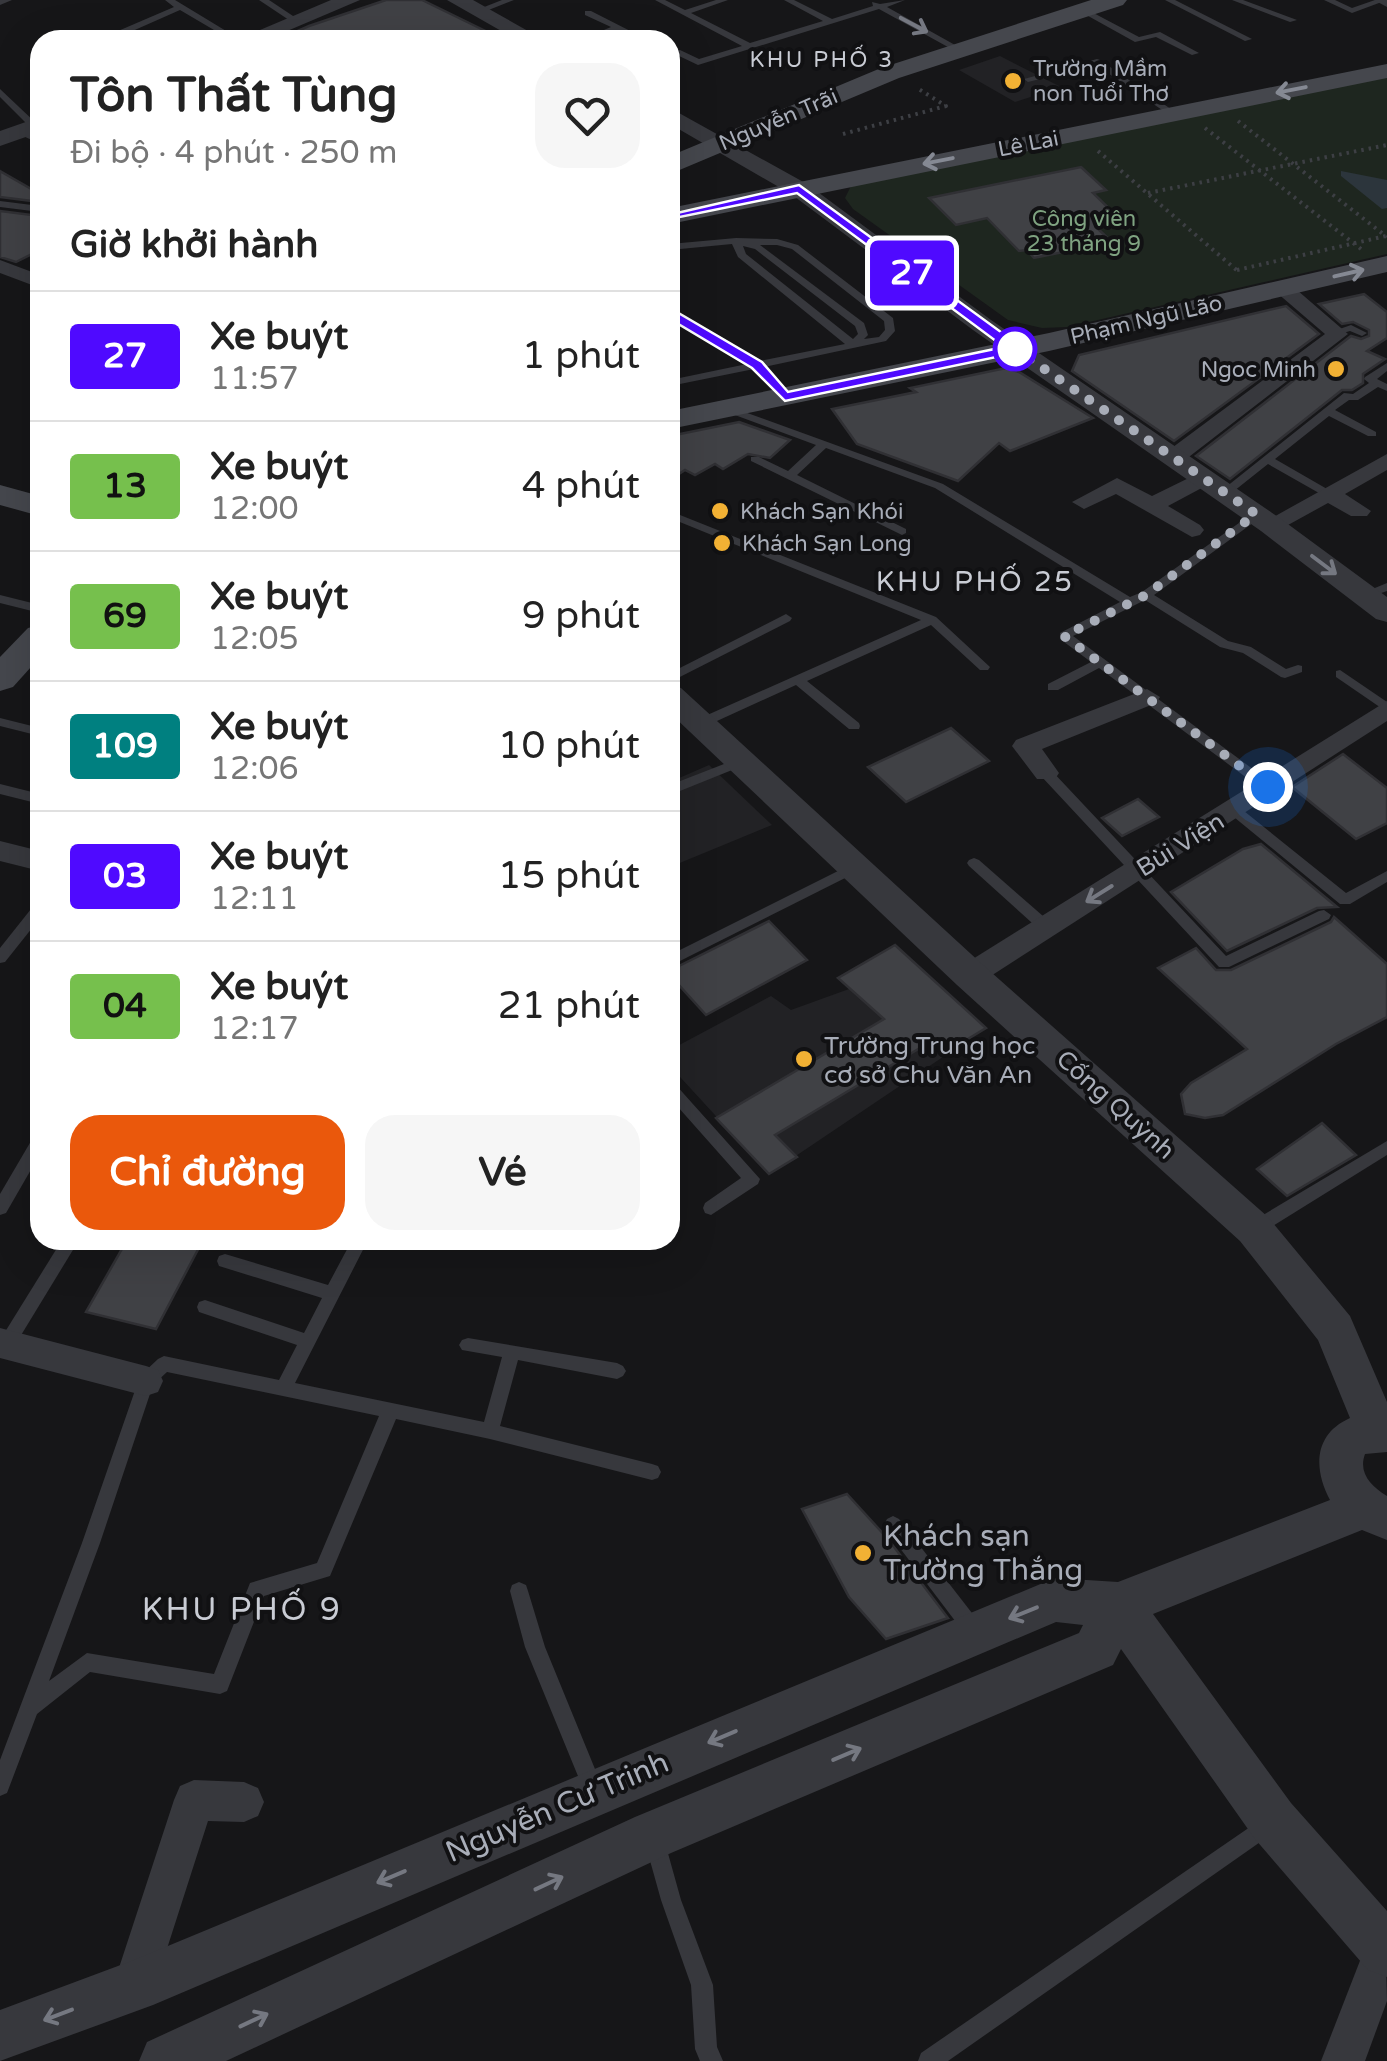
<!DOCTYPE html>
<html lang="vi">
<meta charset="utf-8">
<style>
body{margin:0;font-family:"Varela Round",sans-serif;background:#f6f6f6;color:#222;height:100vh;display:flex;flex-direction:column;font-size:38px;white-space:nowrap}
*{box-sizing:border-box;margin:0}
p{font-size:32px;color:#767676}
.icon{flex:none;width:55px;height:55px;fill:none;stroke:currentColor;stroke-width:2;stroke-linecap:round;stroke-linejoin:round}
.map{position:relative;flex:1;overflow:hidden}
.drawer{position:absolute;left:30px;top:30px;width:650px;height:1220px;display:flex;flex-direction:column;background:#fff;border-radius:30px;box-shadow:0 10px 40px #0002}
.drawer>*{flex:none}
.badge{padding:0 20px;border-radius:8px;font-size:35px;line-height:65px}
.you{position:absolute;width:50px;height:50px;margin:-25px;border:8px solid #fff;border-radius:50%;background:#1a73e8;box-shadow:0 0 0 15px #1a73e833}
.map>.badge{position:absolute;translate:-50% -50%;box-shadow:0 0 0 5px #fff}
h2{padding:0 40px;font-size:38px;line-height:90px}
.round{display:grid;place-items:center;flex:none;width:105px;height:105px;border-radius:30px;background:#f6f6f6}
.head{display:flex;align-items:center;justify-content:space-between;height:170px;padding:0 40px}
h1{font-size:48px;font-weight:800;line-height:75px}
.button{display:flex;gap:20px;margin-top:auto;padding:20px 40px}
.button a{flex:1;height:115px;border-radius:30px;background:#ea580c;color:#fff;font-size:40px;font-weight:800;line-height:115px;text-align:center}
.button a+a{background:#f6f6f6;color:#222}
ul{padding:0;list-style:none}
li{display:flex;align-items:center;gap:30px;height:130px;padding:0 40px;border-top:2px solid #e0e0e0}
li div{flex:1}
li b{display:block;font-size:38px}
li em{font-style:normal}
li .badge{min-width:110px;font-weight:700;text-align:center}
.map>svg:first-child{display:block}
.built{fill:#222225}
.green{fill:#1e261f}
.water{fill:#2c353c}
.building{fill:#404145;stroke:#303034;stroke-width:2.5}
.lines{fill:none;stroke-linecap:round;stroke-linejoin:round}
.path{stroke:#3d3f44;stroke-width:4;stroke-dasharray:2.5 5;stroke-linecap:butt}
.service{fill:#37383d;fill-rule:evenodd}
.minor{fill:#37383d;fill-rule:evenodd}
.tertiary{fill:#37383d;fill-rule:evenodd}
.secondary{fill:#45474d;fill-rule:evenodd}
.oneway{stroke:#757881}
.oneway2{stroke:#858993}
.line{fill:#4f0aff;stroke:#fff;stroke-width:2.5}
.walk{stroke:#a8adb8;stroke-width:10;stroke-dasharray:0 18}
.poi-dot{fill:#f2b134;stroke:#111113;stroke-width:4}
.stop-dot{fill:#fff;stroke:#4f0aff;stroke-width:5}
.labels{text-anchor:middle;stroke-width:8;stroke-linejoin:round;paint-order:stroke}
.far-neighbourhood-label{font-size:22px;letter-spacing:2.5px;fill:#c9ccd4;stroke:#111113}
.far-poi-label{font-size:22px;fill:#a8adb8;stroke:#111113;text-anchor:start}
.far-street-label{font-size:22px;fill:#a8adb8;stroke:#111113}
.far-park-label{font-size:22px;fill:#7fa381;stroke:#111113}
.street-label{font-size:25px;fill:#a8adb8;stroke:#111113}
.poi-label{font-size:25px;fill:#a8adb8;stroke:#111113;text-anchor:start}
.neighbourhood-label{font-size:28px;letter-spacing:2.5px;fill:#c9ccd4;stroke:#111113}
.near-poi-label{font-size:30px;fill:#a8adb8;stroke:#111113;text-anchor:start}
.near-street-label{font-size:30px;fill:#a8adb8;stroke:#111113}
.near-neighbourhood-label{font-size:32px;letter-spacing:2.5px;fill:#c9ccd4;stroke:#111113}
</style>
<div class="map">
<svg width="1387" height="2061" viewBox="0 0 1387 2061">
<rect width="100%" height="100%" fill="#161618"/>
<g class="built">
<path d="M 1000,56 L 1061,87 L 1015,102 L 959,70 Z"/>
<path d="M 709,765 L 772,825 L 670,867 L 670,782 Z"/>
<path d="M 895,945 L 986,1028 L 769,1174 L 670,1066 L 670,1050 L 771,996 L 791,1010 L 849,989 Z"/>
</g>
<path class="green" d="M 1387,77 L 1387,254 L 1067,327 L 1042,328 L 1008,320 L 853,209 L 845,198 L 851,186 Z"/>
<path class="water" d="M 1341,171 L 1387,180 L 1387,208 L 1382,209 L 1341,176 Z"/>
<g class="building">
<path d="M 386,0 L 422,0 L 504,40 L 386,40 L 376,34 L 351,40 L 286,40 L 286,36 L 309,26 Z"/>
<path d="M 1081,167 L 1106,190 L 1093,193 L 1124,223 L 1097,228 L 1112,242 L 1034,258 L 1027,250 L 1019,251 L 987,218 L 956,225 L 929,198 Z"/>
<path d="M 0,171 L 40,194 L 40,202 L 0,197 Z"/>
<path d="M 0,211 L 40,216 L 40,250 L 16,262 L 0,257 Z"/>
<path d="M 1364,294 L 1387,312 L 1387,338 L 1367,351 L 1385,359 L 1363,374 L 1363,383 L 1352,390 L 1342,390 L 1230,479 L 1196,456 L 1351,336 L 1361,339 L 1369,336 L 1369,330 L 1353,322 L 1342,324 L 1319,304 Z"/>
<path d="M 1286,306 L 1319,334 L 1174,441 L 1072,371 L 1079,355 Z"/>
<path d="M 1006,368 L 1019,372 L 1093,418 L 1010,451 L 999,443 L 958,481 L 857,444 L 832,409 L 916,392 L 910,388 Z"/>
<path d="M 739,422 L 790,440 L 770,458 L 748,454 L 723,469 L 715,464 L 695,475 L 685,470 L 670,480 L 670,436 Z"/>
<path d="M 951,728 L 989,761 L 906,802 L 868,767 Z"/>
<path d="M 1343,754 L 1387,788 L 1387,823 L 1356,839 L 1292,787 Z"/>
<path d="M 1138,799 L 1159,817 L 1122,836 L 1102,818 Z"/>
<path d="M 1261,844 L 1337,907 L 1317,908 L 1227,951 L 1171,892 L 1243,849 Z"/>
<path d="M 1334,917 L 1387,964 L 1387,1017 L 1336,1044 L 1223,1115 L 1205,1118 L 1185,1114 L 1181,1094 L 1191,1083 L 1247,1049 L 1158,968 L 1196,948 L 1216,970 L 1231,970 L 1331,922 Z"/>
<path d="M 769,921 L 807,960 L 706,1015 L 678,984 L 679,966 Z"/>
<path d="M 895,945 L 986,1028 L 948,1051 L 935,1039 L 775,1135 L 797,1157 L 769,1174 L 716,1118 L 884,1019 L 838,978 Z"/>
<path d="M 1322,1123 L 1356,1155 L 1287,1196 L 1257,1169 Z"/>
<path d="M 127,1240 L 203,1240 L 156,1329 L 86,1312 Z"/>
<path d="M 847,1494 L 888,1539 L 948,1618 L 886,1639 L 849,1597 L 802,1509 Z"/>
</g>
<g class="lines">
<g class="path">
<path d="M 1238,121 L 1387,237"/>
<path d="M 1205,128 L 1361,249"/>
<path d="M 843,134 L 946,106 L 917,88"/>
<path d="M 1098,151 L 1240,273"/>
<path d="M 1148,193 L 1387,145"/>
<path d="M 1237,270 L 1386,236"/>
</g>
<g class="service">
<path d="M 0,0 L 12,0 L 0,5 Z"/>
<path d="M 165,0 L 175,0 L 241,40 L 231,40 L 180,10 L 128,33 L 139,40 L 128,40 L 118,35 L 118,31 L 174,7 Z"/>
<path d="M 259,0 L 269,0 L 299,20 L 292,22 Z"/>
<path d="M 502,0 L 514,0 L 481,13 L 474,11 Z"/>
<path d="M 655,0 L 665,0 L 685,10 L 716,0 L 728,0 L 691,13 L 750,43 L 823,21 L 784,0 L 794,0 L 832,19 L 873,6 L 872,2 L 880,4 L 905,0 L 887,7 L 964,50 L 957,52 L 879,9 L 698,65 L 677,55 L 670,58 L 670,52 L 680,50 L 699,59 L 742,46 Z"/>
<path d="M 1165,0 L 1175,0 L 1252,39 L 1245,41 Z"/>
<path d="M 1232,0 L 1243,0 L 1297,20 L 1290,22 Z"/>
<path d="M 1324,0 L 1335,0 L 1352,8 L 1375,0 L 1387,0 L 1352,13 Z"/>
<path d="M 1084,8 L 1139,37 L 1160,32 L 1199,53 L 1192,55 L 1156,37 L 1135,42 L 1081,12 L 1080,10 Z"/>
<path d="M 585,11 L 591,11 L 648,40 L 637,40 L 617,30 L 592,40 L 580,40 L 611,27 L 585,15 Z"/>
<path d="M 1097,59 L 1100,60 L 1178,114 L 1171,116 L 1096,65 L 1028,82 L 1024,79 Z"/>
<path d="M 0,89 L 37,124 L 37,128 L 31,128 L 0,97 Z"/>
<path d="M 20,128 L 40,137 L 40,144 L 17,133 L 15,131 Z"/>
<path d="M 0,201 L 40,206 L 40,212 L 0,207 Z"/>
<path d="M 736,238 L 777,239 L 798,245 L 893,318 L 895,331 L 886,341 L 764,367 L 790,397 L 785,400 L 781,399 L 754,369 L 670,386 L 670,380 L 747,364 L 670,317 L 670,310 L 759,361 L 845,344 L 738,257 L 732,244 L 670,250 L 670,244 ZM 760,245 L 777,245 L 792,249 L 884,321 L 885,330 L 879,337 L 864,339 L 868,335 L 864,323 ZM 743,246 L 755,249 L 855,326 L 858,334 L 853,339 L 746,254 Z"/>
<path d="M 1351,325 L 1367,333 L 1362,336 L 1350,331 L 1336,335 L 1331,332 Z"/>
<path d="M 1387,363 L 1387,371 L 1377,379 L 1387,384 L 1387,391 L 1378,387 L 1358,400 L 1349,400 L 1335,410 L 1376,432 L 1376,436 L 1368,436 L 1329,416 L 1275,459 L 1334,493 L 1334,497 L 1326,497 L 1268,464 L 1229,495 L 1221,495 L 1221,491 L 1344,393 L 1353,394 L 1369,383 L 1364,379 L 1365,377 Z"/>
<path d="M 728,406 L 943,484 L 1130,597 L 1142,592 L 1253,513 L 1261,513 L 1261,517 L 1154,595 L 1228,641 L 1251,647 L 1286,669 L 1298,665 L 1302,666 L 1302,672 L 1285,678 L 1281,677 L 1243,653 L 1220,647 L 1145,600 L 1073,636 L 1273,784 L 1275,787 L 1273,790 L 1263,790 L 1099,668 L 1058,690 L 1048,690 L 1048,684 L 1091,662 L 1060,639 L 1060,633 L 1120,602 L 935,488 L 826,448 L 797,475 L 906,529 L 906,533 L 902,535 L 751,461 L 751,457 L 759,457 L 788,471 L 816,445 L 724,411 L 724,407 Z"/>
<path d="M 670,511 L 936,617 L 990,667 L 988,670 L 980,670 L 931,625 L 807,681 L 859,723 L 860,726 L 859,729 L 849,729 L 796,685 L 706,726 L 696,726 L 695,723 L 696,720 L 921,620 L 670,518 Z"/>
<path d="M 1387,583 L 1387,591 L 1364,599 L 1358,595 Z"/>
<path d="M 0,595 L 40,605 L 40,613 L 0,603 Z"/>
<path d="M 786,614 L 792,618 L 790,621 L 670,682 L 670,673 Z"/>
<path d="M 1340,670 L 1387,702 L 1387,712 L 1336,677 L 1336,671 Z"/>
<path d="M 0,718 L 40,728 L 40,736 L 0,726 Z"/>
<path d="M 742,757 L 747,758 L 749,761 L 747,764 L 670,795 L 670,785 Z"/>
<path d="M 1046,768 L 1051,770 L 1226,956 L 1319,911 L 1324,910 L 1331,915 L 1329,919 L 1229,967 L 1219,967 L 1041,776 L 1039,773 L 1041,770 Z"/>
<path d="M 0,784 L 40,794 L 40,804 L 0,794 Z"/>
<path d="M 1234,805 L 1239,807 L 1346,893 L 1387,871 L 1387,882 L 1350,904 L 1340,904 L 1229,813 L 1227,810 L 1229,807 Z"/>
<path d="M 974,858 L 979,860 L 1051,923 L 1053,927 L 1051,931 L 1041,931 L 969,866 L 967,863 L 969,860 Z"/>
<path d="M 858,861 L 863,863 L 865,866 L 863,869 L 670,966 L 670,955 Z"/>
<path d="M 40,903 L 40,918 L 5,962 L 0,963 L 0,948 L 35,904 Z"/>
<path d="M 670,1082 L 675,1084 L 760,1179 L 758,1184 L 711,1215 L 705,1213 L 703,1208 L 705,1203 L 741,1178 L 670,1098 Z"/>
<path d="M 40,1134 L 40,1154 L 6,1213 L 0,1215 L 0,1194 L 34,1136 Z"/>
<path d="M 1387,1141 L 1387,1155 L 1260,1234 L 1254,1236 L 1248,1234 L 1246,1229 L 1248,1224 Z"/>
<path d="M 62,1240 L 79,1240 L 12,1350 L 6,1352 L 0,1350 L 0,1340 Z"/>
<path d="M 352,1240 L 368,1240 L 295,1383 L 484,1422 L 502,1357 L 462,1350 L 459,1345 L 462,1340 L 468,1338 L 617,1363 L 623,1366 L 626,1371 L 623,1376 L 617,1379 L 518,1360 L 500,1426 L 652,1464 L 658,1466 L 661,1472 L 658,1478 L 652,1480 L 490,1439 L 396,1419 L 330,1576 L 264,1596 L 227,1691 L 220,1694 L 90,1672 L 37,1714 L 7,1793 L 0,1796 L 0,1760 L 82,1543 L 140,1376 L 158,1359 L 164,1356 L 279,1380 L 297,1345 L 199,1312 L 197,1307 L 199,1302 L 205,1300 L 304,1333 L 322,1298 L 219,1266 L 217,1261 L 219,1256 L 225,1254 L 328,1285 ZM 167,1372 L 379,1416 L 317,1563 L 250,1583 L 214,1674 L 87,1653 L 49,1681 L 100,1543 L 153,1385 Z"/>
<path d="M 893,1516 L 899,1519 L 982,1626 L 984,1632 L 982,1638 L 975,1641 L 968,1638 L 887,1531 L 884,1525 L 887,1519 Z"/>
<path d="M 519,1582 L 526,1585 L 528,1591 L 545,1647 L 604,1791 L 601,1798 L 594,1801 L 587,1798 L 525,1647 L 510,1591 L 512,1585 Z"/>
<path d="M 1266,1816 L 1273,1819 L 1276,1826 L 1273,1833 L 948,2061 L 918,2061 L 921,2053 Z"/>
<path d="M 654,1829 L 661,1832 L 664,1839 L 681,1900 L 713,1985 L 717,2047 L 723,2061 L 700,2061 L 695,2049 L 691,1985 L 661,1900 L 644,1839 L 647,1832 Z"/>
</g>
<g class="minor">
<path d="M 1374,0 L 1387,0 L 1387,7 Z"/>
<path d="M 0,260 L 40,275 L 40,288 L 0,273 Z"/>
<path d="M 1283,282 L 1290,284 L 1348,334 L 1181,463 L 1165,463 L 1162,458 L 1165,453 L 1325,334 L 1276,292 L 1276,284 Z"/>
<path d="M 1387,454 L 1387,470 L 1345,494 L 1371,511 L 1367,516 L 1351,516 L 1328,503 L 1279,530 L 1271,532 L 1259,525 Z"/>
<path d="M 1203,471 L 1214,478 L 1211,483 L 1168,506 L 1200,525 L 1204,530 L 1200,535 L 1192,537 L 1116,494 L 1084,509 L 1072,502 L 1117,478 L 1152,496 Z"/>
<path d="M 1147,689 L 1160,697 L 1156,703 L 1042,749 L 1059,773 L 1055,779 L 1037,779 L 1012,746 L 1016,740 Z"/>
<path d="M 1387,701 L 1387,721 L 980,983 L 970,986 L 960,983 L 955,975 L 960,967 Z"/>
<path d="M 0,841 L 40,851 L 40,871 L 0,861 Z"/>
<path d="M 0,1328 L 146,1366 L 158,1370 L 163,1381 L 158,1392 L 146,1396 L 0,1358 Z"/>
<path d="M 194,1780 L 244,1782 L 258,1788 L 264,1802 L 258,1816 L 244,1822 L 208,1821 L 155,1986 L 149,2001 L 134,2007 L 119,2001 L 113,1986 L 174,1800 L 180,1786 Z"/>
<path d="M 1385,1929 L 1387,2001 L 1365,2061 L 1321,2061 L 1370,1935 Z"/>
</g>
<g class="tertiary">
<path d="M 331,0 L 360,0 L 266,40 L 236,40 Z"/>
<path d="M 447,0 L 473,0 L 544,40 L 517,40 Z"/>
<path d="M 670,108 L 807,184 L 991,320 L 1281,519 L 1387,597 L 1387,622 L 1376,619 L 1261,531 L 973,330 L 791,194 L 670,124 Z"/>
<path d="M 40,117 L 40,132 L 0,146 L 0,131 Z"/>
<path d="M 670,685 L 681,688 L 983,965 L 1268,1217 L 1350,1316 L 1387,1402 L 1387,1452 L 1365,1454 C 1358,1473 1371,1486 1387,1496 L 1387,1540 L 1362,1530 L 1153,1614 L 1291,1803 L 1387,1911 L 1387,1977 L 1368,1970 L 1255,1839 L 1121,1649 L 1113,1665 L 671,1853 L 226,2061 L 139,2061 L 147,2042 L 635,1817 L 1079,1633 L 1083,1625 L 1056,1622 L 153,2005 L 0,2061 L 0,2010 L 134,1960 L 1055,1578 L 1118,1582 L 1330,1500 C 1313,1468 1314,1434 1350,1418 L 1318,1340 L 1240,1241 L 957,985 L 670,713 Z"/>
</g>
<g class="secondary">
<path d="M 1091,0 L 1127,0 L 1123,5 L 899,78 L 670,174 L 670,156 L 881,68 Z"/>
<path d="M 1387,64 L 1387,78 L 670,224 L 670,208 Z"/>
<path d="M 1387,256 L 1387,272 L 1049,351 L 670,429 L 670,411 L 1049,333 Z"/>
<path d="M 0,485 L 40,496 L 40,516 L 0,505 Z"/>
<path d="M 40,625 L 40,657 L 13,687 L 0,691 L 0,657 L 28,628 Z"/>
</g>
</g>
<defs><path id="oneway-shaft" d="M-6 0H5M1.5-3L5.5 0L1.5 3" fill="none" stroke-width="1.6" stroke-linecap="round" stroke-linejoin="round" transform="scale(2.5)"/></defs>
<g class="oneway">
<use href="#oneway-shaft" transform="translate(914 25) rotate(28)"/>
<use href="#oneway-shaft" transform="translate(1324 565) rotate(37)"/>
<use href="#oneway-shaft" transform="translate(1099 894) rotate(148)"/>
<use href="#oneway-shaft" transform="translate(1023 1613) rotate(158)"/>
<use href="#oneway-shaft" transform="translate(722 1737) rotate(157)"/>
<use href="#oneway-shaft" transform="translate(847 1754) rotate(-23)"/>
<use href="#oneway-shaft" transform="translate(391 1877) rotate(157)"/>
<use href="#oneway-shaft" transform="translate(549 1883) rotate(-25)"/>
<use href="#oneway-shaft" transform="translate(58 2015) rotate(159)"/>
<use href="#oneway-shaft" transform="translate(254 2020) rotate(-25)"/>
</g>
<g class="oneway2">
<use href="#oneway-shaft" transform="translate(1291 90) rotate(169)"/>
<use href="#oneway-shaft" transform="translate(938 161) rotate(169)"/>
<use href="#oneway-shaft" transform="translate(1349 273) rotate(-13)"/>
</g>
<path class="line" d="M 799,185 L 1020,346 L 1020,352 L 785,401 L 752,368 L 665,316 L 665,311 L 675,311 L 762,362 L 788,392 L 1004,347 L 797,193 L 670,219 L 664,216 Z"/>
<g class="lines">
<path class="walk" d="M 1015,349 L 1256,514 L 1146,595 L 1064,636 L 1268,787"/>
</g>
<g class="poi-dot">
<circle cx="1013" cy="81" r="10"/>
<circle cx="1336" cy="369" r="10"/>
<circle cx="720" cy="511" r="10"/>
<circle cx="722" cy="543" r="10"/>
<circle cx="804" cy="1059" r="10"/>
<circle cx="863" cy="1553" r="10"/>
</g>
<circle class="stop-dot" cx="1015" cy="349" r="20"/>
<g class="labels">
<g class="far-neighbourhood-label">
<text x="822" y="67">KHU PHỐ 3</text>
</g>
<g class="far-poi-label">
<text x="1033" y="76">Trường Mầm<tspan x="1033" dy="25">non Tuổi Thơ</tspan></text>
<text x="1316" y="377" text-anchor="end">Ngoc Minh</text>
<text x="740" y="519">Khách Sạn Khói</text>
<text x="742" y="551">Khách Sạn Long</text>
</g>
<g class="far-street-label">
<text transform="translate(778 119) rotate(-23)" y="8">Nguyễn Trãi</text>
<text transform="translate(1028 143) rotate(-11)" y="8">Lê Lai</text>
<text transform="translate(1146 319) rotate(-13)" y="8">Phạm Ngũ Lão</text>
</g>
<g class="far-park-label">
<text x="1084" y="226">Công viên<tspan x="1084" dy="25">23 tháng 9</tspan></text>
</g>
<g class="street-label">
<text transform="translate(1180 844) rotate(-32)" y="9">Bùi Viện</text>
<text transform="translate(1116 1104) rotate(42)" y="9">Cống Quỳnh</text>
</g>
<g class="poi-label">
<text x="824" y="1054">Trường Trung học<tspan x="824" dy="29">cơ sở Chu Văn An</tspan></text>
</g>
<g class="neighbourhood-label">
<text x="975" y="591">KHU PHỐ 25</text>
</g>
<g class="near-poi-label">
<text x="883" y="1546">Khách sạn<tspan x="883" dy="34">Trường Thắng</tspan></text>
</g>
<g class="near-street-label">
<text transform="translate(557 1807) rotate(-23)" y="10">Nguyễn Cư Trinh</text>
</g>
<g class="near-neighbourhood-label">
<text x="242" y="1620">KHU PHỐ 9</text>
</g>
</g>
</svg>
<div class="you" style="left:1268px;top:787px"></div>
<b class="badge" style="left:912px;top:273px;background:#4f0aff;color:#fff">27</b>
<section class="drawer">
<div class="head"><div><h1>Tôn Thất Tùng</h1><p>Đi bộ · 4 phút · 250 m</p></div><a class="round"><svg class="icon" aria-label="heart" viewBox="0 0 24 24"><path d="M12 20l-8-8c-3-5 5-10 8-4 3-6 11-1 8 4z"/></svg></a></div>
<h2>Giờ khởi hành</h2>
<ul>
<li><span class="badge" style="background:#4f0aff;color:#fff">27</span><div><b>Xe buýt</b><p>11:57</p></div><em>1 phút</em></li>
<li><span class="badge" style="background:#76c04d;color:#111">13</span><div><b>Xe buýt</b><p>12:00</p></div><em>4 phút</em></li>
<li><span class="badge" style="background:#76c04d;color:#111">69</span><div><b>Xe buýt</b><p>12:05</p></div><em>9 phút</em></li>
<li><span class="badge" style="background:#008080;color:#fff">109</span><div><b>Xe buýt</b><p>12:06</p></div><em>10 phút</em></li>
<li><span class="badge" style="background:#4f0aff;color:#fff">03</span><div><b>Xe buýt</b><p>12:11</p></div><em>15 phút</em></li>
<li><span class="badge" style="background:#76c04d;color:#111">04</span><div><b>Xe buýt</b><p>12:17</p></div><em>21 phút</em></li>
</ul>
<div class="button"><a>Chỉ đường</a><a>Vé</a></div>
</section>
</div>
